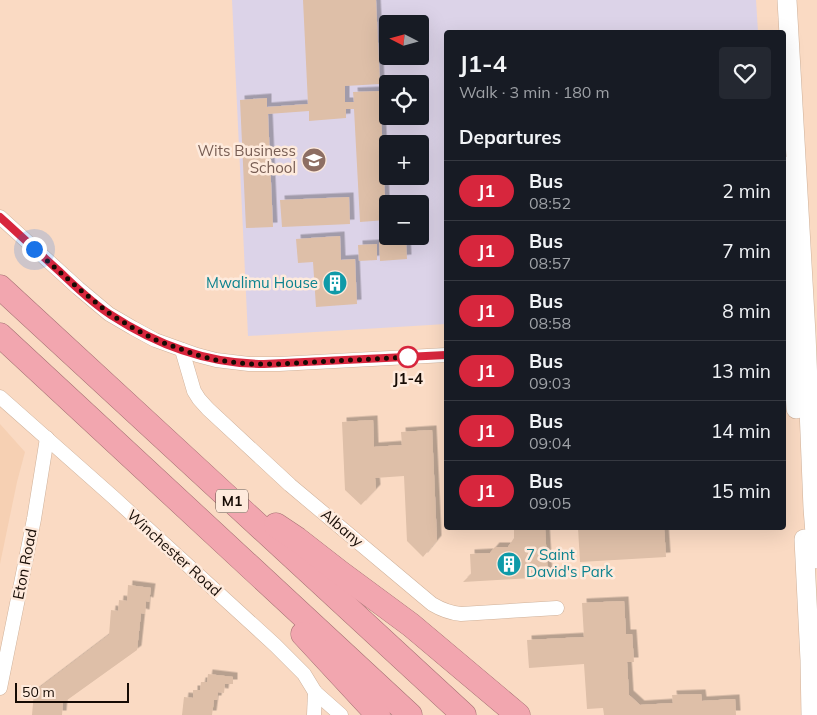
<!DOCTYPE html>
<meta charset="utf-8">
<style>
body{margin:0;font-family:Mulish,sans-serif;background:#242831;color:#f1f3f6;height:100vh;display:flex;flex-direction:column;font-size:19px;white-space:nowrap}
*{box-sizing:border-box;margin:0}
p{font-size:16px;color:#9ea1a6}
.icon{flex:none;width:28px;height:28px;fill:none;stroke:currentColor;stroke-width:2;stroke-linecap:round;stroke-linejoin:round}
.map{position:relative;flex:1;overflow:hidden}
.panel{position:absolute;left:444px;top:30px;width:342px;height:500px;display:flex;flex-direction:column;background:#171b24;border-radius:5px;box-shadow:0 5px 20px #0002}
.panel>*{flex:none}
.badge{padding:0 10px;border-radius:16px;font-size:18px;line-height:32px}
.needle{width:32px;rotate:276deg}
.fabs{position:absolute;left:379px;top:15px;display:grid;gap:10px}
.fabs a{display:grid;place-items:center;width:50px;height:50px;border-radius:5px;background:#171b24;box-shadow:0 5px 20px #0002;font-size:25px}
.scale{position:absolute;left:15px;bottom:12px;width:114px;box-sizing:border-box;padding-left:5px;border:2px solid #160b04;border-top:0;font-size:14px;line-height:18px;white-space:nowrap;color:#160b04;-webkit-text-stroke:4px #feeadc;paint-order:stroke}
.you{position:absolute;width:25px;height:25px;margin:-12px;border:4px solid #fff;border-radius:50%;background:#1a73e8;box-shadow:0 0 0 8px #1a73e833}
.map>.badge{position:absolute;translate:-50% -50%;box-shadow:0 0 0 2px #fff}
h2{padding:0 15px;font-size:19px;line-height:45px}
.round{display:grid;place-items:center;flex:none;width:52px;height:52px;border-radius:5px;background:#242831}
.summary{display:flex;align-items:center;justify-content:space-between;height:85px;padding:0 15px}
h1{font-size:24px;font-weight:700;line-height:38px}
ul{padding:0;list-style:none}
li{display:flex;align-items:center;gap:15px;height:60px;padding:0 15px;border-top:1px solid #363941}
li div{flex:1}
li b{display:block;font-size:19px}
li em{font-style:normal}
li .badge{min-width:55px;font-weight:700;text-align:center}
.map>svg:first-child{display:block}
.education{fill:#dcd3e8;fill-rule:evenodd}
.built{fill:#f6d0b3}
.building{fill:#debfa8;filter:url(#shadow)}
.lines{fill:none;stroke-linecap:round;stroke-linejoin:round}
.minor-casing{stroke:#cfb19a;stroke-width:15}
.secondary-casing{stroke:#cfb19a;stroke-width:20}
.motorway-casing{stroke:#a57073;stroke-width:25}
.minor{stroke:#fff;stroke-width:14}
.secondary{stroke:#fff;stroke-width:19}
.motorway{stroke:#f2a6af;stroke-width:24}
.line-casing{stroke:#fff;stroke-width:11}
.line{stroke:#d7263d;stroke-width:8}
.walk{stroke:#160b04;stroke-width:5;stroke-dasharray:0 9}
.stop-dot{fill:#fff;stroke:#d7263d;stroke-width:2.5}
.labels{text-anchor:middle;stroke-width:5;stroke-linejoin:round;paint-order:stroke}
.shield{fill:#feeadc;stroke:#5c4e45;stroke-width:1}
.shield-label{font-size:14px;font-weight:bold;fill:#160b04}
.education-label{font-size:15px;fill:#785e54;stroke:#feeadc;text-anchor:end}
.culture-label{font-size:15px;fill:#0d838f;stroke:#feeadc;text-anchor:end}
.stop-label{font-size:15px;font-weight:bold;fill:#160b04;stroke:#feeadc}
.street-label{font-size:15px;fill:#160b04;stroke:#feeadc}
</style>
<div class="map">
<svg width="817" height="715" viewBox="0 0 817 715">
<defs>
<filter id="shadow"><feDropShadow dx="4.5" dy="-4.5" stdDeviation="0" flood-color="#0004"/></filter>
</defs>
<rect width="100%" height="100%" fill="#fadac3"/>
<path class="education" d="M 232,0 L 756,0 L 758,32 L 446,32 L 446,324 L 248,336 ZM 388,24 L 420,24 L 420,56 L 388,56 ZM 388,84 L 420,84 L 420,116 L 388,116 ZM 388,144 L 420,144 L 420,176 L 388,176 ZM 388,204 L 420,204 L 420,236 L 388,236 Z"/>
<path class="built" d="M 0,424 L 25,452 L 17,482 L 0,564 Z"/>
<g class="building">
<path d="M 303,0 L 376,0 L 380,84 L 345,86 L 345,102 L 354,102 L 353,92 L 380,91 L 386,220 L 360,222 L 354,109 L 346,109 L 346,118 L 309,121 L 309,111 L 268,114 L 273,227 L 246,228 L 240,100 L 267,98 L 267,107 L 308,104 Z"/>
<path d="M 349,197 L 350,224 L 282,227 L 280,200 Z"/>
<path d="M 340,236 L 341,260 L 355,259 L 357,304 L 316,307 L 313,262 L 298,263 L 296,239 Z"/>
<path d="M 406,241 L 407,259 L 380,261 L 379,242 Z"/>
<path d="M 377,244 L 377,260 L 359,261 L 358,245 Z"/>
<path d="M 373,420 L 374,447 L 402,445 L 401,432 L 432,430 L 437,540 L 423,557 L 407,541 L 404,476 L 375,478 L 376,489 L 361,505 L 345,490 L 342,422 Z"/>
<path d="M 514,528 L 545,528 L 548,577 L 463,582 L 471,574 L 470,554 L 490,553 L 495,547 L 508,547 L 514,538 Z"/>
<path d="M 578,528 L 664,528 L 666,557 L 580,562 Z"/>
<path d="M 128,585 L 151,588 L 149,602 L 146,601 L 145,614 L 141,613 L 137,650 L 63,703 L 62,715 L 32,715 L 34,692 L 109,635 L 111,610 L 118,611 L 119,600 L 127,601 Z"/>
<path d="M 624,601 L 626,634 L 632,634 L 634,662 L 627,662 L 629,695 L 640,705 L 673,703 L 672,695 L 701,694 L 702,701 L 735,699 L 736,715 L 604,715 L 603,708 L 587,709 L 584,664 L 529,668 L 527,640 L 584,637 L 582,603 Z"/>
<path d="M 208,674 L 233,677 L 233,684 L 225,684 L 224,693 L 218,692 L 217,700 L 214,700 L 212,715 L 182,715 L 184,697 L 193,698 L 193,690 L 200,690 L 201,682 L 207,682 Z"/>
</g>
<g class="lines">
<defs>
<g id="minor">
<path d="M 0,217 L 78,288 L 109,314 L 133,328 L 155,340 L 197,355 L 216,360 L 249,364 L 279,364 L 446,355"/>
<path d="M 182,350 L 194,391 L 199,399 L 208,409 L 290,485 L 432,604 C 442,610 450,613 461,614 L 557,608"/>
<path d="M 0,397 L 113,497 L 275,645 L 304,674 L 315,692 L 341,715"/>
<path d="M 0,688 L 34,519 L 47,438"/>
<path d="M 314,715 L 315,692"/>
</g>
<g id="secondary">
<path d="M 787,0 L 806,334 L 813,508 L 817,559"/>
<path d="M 784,166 L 792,336 L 796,409"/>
<path d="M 804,539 L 810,660 L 811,715"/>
</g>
<g id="motorway">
<path d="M 0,287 L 464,715"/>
<path d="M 0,335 L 410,715"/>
<path d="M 276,525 L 297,539 L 342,574 L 411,625 L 518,715"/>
<path d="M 303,634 L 378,715"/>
</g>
</defs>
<use href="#minor" class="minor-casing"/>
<use href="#secondary" class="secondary-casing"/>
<use href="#motorway" class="motorway-casing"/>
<use href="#minor" class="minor"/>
<use href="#secondary" class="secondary"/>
<use href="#motorway" class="motorway"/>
</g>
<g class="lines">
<defs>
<path id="line" d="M 0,217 C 20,235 39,253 59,271 C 75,286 92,303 111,315 C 157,345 209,364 264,364 L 446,355"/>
</defs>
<use href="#line" class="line-casing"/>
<use href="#line" class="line"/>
<path class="walk" d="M 34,249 L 78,288 L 110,314 L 133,328 L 156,340 L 197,355 L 216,360 L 249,364 L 279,364 L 408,357"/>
</g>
<defs>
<symbol id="university-disc" viewBox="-11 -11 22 22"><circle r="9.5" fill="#8d6e63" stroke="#feeadc"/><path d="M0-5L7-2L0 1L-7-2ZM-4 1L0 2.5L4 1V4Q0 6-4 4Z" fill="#fff"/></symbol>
<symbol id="building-disc" viewBox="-11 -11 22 22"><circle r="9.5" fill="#0f9aa8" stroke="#feeadc"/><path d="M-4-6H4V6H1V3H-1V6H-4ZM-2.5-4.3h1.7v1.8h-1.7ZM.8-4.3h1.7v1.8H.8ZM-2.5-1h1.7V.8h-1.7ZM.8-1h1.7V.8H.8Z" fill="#fff"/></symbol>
</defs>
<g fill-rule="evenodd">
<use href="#university-disc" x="300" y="146" width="28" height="28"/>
<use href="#building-disc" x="321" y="269" width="28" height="28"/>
<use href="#building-disc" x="495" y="550" width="28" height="28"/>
</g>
<circle class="stop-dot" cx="408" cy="357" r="10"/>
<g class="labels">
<rect class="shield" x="216" y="489.5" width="32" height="23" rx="4"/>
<g class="shield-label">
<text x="232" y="506">M1</text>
</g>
<g class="education-label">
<text x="296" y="156">Wits Business<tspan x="296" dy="17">School</tspan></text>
</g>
<g class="culture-label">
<text x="318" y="288">Mwalimu House</text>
<text x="526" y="560" text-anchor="start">7 Saint<tspan x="526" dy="17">David's Park</tspan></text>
</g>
<g class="stop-label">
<text x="408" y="384">J1-4</text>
</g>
<g class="street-label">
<text transform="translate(342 528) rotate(40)" y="5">Albany</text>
<text transform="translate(174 553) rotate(42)" y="5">Winchester Road</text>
<text transform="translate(25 564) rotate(-79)" y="5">Eton Road</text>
</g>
</g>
</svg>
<div class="fabs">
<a><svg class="needle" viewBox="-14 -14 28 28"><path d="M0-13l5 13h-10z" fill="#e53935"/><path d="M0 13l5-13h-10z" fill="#9ea1a6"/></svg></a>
<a><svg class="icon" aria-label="locate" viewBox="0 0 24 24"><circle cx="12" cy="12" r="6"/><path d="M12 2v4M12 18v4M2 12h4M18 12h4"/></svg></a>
<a>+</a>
<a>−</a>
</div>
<div class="scale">50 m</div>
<div class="you" style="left:34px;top:249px"></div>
<section class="panel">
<div class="summary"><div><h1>J1-4</h1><p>Walk · 3 min · 180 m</p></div><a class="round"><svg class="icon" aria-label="heart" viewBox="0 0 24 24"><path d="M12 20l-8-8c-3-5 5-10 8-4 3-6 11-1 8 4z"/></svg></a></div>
<h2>Departures</h2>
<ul>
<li><span class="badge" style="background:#d7263d;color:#fff">J1</span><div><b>Bus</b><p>08:52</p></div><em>2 min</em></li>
<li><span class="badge" style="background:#d7263d;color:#fff">J1</span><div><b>Bus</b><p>08:57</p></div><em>7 min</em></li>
<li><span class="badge" style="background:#d7263d;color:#fff">J1</span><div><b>Bus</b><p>08:58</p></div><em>8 min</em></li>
<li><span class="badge" style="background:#d7263d;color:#fff">J1</span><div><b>Bus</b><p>09:03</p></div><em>13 min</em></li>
<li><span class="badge" style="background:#d7263d;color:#fff">J1</span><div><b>Bus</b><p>09:04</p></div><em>14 min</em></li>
<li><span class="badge" style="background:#d7263d;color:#fff">J1</span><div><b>Bus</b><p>09:05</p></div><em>15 min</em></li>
</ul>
</section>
</div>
